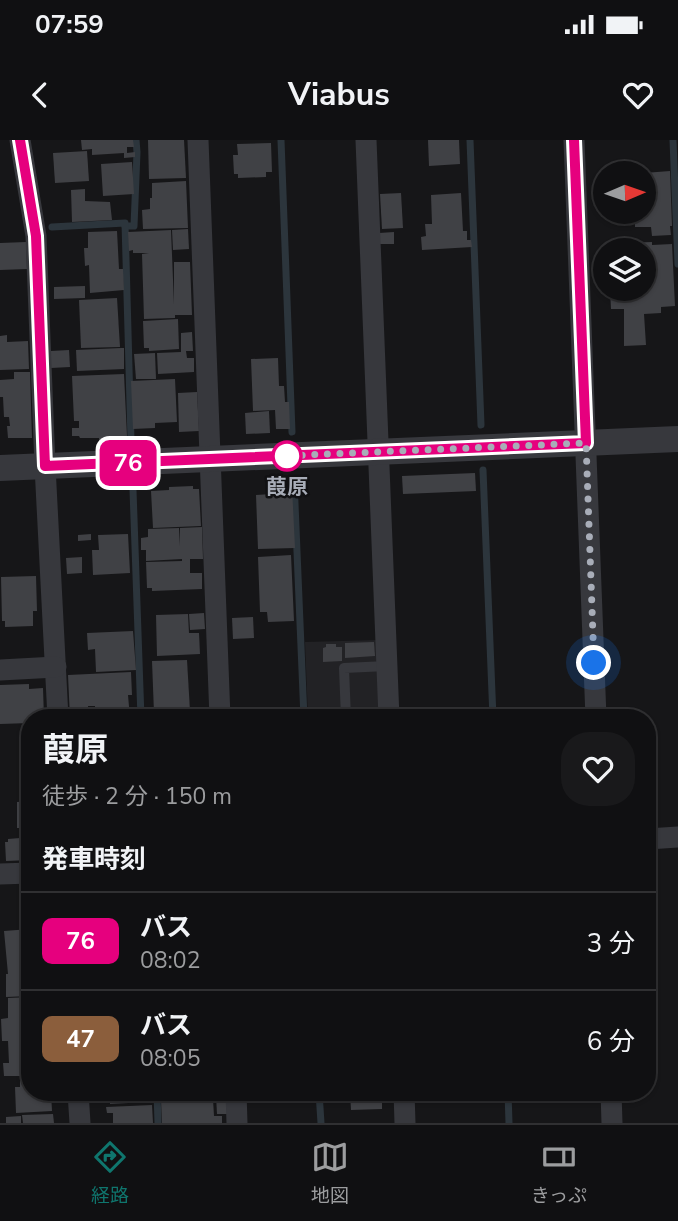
<!DOCTYPE html>
<html lang="ja">
<meta charset="utf-8">
<style>
body{margin:0;font-family:"Nunito Sans","Noto Sans JP",sans-serif;background:#19191b;color:#f1f3f6;height:100vh;display:flex;flex-direction:column;font-size:26px;white-space:nowrap}
*{box-sizing:border-box;margin:0}
p{font-size:23px;color:#9c9d9f}
.icon{flex:none;width:38px;height:38px;fill:none;stroke:currentColor;stroke-width:2;stroke-linecap:round;stroke-linejoin:round}
.map{position:relative;flex:1;overflow:hidden}
.sheet{position:absolute;left:21px;top:569px;width:635px;height:392px;display:flex;flex-direction:column;background:#101012;border-radius:28px;box-shadow:0 2px 5px #0004,0 0 0 2px #303032}
.sheet>*{flex:none}
.badge{padding:0 14px;border-radius:10px;font-size:24px;line-height:46px}
.needle{width:46px;rotate:88deg}
.tools{position:absolute;left:593px;top:21px;display:grid;gap:14px}
.tools a{display:grid;place-items:center;width:63px;height:63px;border-radius:50%;background:#101012;box-shadow:0 2px 5px #0004,0 0 0 2px #303032;font-size:35px}
.you{position:absolute;width:35px;height:35px;margin:-18px;border:5px solid #fff;border-radius:50%;background:#1a73e8;box-shadow:0 0 0 10px #1a73e833}
.map>.badge{position:absolute;translate:-50% -50%;box-shadow:0 0 0 4px #fff}
h2{padding:0 21px;font-size:26px;line-height:63px}
.round{display:grid;place-items:center;flex:none;width:74px;height:74px;border-radius:28px;background:#19191b}
.summary{display:flex;align-items:center;justify-content:space-between;height:119px;padding:0 21px}
h1{font-size:33px;font-weight:700;line-height:52px}
ul{padding:0;list-style:none}
li{display:flex;align-items:center;gap:21px;height:98px;padding:0 21px;border-top:2px solid #303032}
li div{flex:1}
li b{display:block;font-size:26px}
li em{font-style:normal}
li .badge{min-width:77px;font-weight:700;text-align:center}
.status{display:flex;justify-content:space-between;align-items:center;height:49px;padding:0 35px;background:#101012;direction:ltr}
.status svg{height:19px;fill:currentColor}
header{display:flex;justify-content:space-between;align-items:center;height:91px;padding:0 21px;background:#101012;font-size:32px;font-weight:700}
.dock{display:flex;justify-content:space-around;align-items:center;height:98px;border-top:2px solid #303032;background:#101012;font-size:19px;color:#9c9d9f}
.dock a{display:grid;justify-items:center;gap:4px}
.dock .current{color:#0f766e}
.map>svg:first-child{display:block}
.built{fill:#222225}
.lines{fill:none;stroke-linecap:round;stroke-linejoin:round}
.stream{stroke:#2c353c;stroke-width:7}
.building{fill:#404145}
.service{stroke:#37383d;stroke-width:10}
.minor{stroke:#37383d;stroke-width:21}
.tertiary{stroke:#37383d;stroke-width:26}
.line-casing{stroke:#fff;stroke-width:16}
.line{stroke:#e6007e;stroke-width:10}
.walk{stroke:#a8adb8;stroke-width:7;stroke-dasharray:0 12.6}
.stop-dot{fill:#fff;stroke:#e6007e;stroke-width:3.5}
.labels{text-anchor:middle;stroke-width:5;stroke-linejoin:round;paint-order:stroke}
.stop-label{font-size:21px;font-weight:bold;fill:#a8adb8;stroke:#111113}
</style>
<div class="status"><b>07:59</b><svg viewBox="0 0 49 12"><path d="M0 12V9h3v3zM5 12V6h3v6zM10 12V3h3v9zM15 12V0h3v12zM26 1h20v11H26zM47 4h2v5h-2z"/></svg></div>
<header><svg class="icon" aria-label="back" viewBox="0 0 24 24"><path d="M15 5l-7 7 7 7"/></svg>Viabus<svg class="icon" aria-label="heart" viewBox="0 0 24 24"><path d="M12 20l-8-8c-3-5 5-10 8-4 3-6 11-1 8 4z"/></svg></header>
<div class="map">
<svg width="678" height="983" viewBox="0 0 678 983">
<rect width="100%" height="100%" fill="#161618"/>
<path class="built" d="M 378,500 L 381,577 L 308,577 L 305,502 Z"/>
<g class="lines">
<g class="stream">
<path d="M 281,0 L 292,292"/>
<path d="M 470,0 L 481,285"/>
<path d="M 673,0 L 678,124"/>
<path d="M 125,86 L 134,86 L 137,12 L 136,0"/>
<path d="M 52,87 L 125,83 L 131,300"/>
<path d="M 483,330 L 493,578"/>
<path d="M 294,340 L 304,578"/>
<path d="M 133,350 L 141,578"/>
<path d="M 157,952 L 158,983"/>
<path d="M 319,952 L 321,983"/>
<path d="M 508,952 L 509,983"/>
</g>
</g>
<g class="building">
<path d="M 81,0 L 133,0 L 134,7 L 127,7 L 127,13 L 135,12 L 135,17 L 124,18 L 124,13 L 92,15 L 92,9 L 82,10 Z"/>
<path d="M 148,0 L 184,0 L 186,38 L 149,39 Z"/>
<path d="M 428,0 L 459,0 L 460,24 L 429,26 Z"/>
<path d="M 271,3 L 272,32 L 266,32 L 266,37 L 238,38 L 238,34 L 234,34 L 233,15 L 238,15 L 237,4 Z"/>
<path d="M 87,11 L 89,41 L 55,43 L 53,13 Z"/>
<path d="M 132,22 L 134,54 L 103,56 L 101,24 Z"/>
<path d="M 670,31 L 672,86 L 670,86 L 671,95 L 652,96 L 651,87 L 635,87 L 635,72 L 644,72 L 644,33 Z"/>
<path d="M 186,41 L 188,88 L 143,89 L 142,70 L 150,69 L 150,58 L 152,58 L 152,43 Z"/>
<path d="M 85,49 L 85,61 L 110,62 L 112,80 L 72,82 L 71,50 Z"/>
<path d="M 401,53 L 403,88 L 382,89 L 380,54 Z"/>
<path d="M 461,53 L 463,91 L 467,91 L 467,100 L 471,100 L 472,107 L 422,110 L 421,97 L 426,96 L 425,84 L 432,84 L 431,55 Z"/>
<path d="M 188,89 L 189,109 L 173,110 L 172,90 Z"/>
<path d="M 171,90 L 174,164 L 174,122 L 190,122 L 192,175 L 175,175 L 175,178 L 144,179 L 142,114 L 149,113 L 133,113 L 133,110 L 129,111 L 128,92 Z"/>
<path d="M 117,91 L 119,129 L 123,129 L 124,150 L 90,153 L 89,125 L 85,126 L 84,108 L 88,108 L 88,92 Z"/>
<path d="M 394,92 L 394,104 L 379,104 L 379,93 Z"/>
<path d="M 26,102 L 27,129 L 0,130 L 0,103 Z"/>
<path d="M 652,102 L 652,105 L 672,104 L 675,166 L 661,167 L 661,173 L 644,174 L 646,205 L 624,206 L 624,169 L 611,169 L 610,149 L 644,149 L 644,110 L 608,110 L 608,107 L 628,106 L 628,103 Z"/>
<path d="M 85,146 L 85,158 L 54,159 L 54,147 Z"/>
<path d="M 117,158 L 120,207 L 81,208 L 79,160 Z"/>
<path d="M 178,179 L 179,209 L 149,211 L 149,208 L 144,208 L 143,181 Z"/>
<path d="M 192,192 L 193,211 L 186,211 L 187,218 L 194,218 L 194,232 L 158,234 L 157,213 L 181,212 L 181,193 Z"/>
<path d="M 7,195 L 7,202 L 28,201 L 29,229 L 0,230 L 0,196 Z"/>
<path d="M 121,208 L 124,208 L 124,229 L 77,231 L 76,210 Z"/>
<path d="M 69,210 L 70,227 L 51,228 L 51,211 Z"/>
<path d="M 155,213 L 156,239 L 136,239 L 134,214 Z"/>
<path d="M 278,218 L 279,246 L 284,246 L 285,262 L 289,262 L 290,289 L 276,289 L 275,270 L 253,271 L 251,219 Z"/>
<path d="M 14,232 L 30,232 L 32,298 L 8,298 L 7,286 L 10,286 L 9,277 L 4,277 L 3,257 L 0,257 L 0,240 L 14,239 Z"/>
<path d="M 124,234 L 127,296 L 109,297 L 109,301 L 99,301 L 99,298 L 80,298 L 79,296 L 72,296 L 72,288 L 79,288 L 79,281 L 74,281 L 72,236 Z"/>
<path d="M 175,239 L 177,282 L 155,283 L 155,288 L 133,289 L 131,241 Z"/>
<path d="M 197,252 L 199,291 L 179,292 L 178,253 Z"/>
<path d="M 269,271 L 270,293 L 246,294 L 245,273 Z"/>
<path d="M 475,333 L 476,351 L 403,354 L 402,336 Z"/>
<path d="M 193,346 L 193,349 L 199,349 L 201,386 L 153,388 L 151,351 L 169,350 L 169,347 Z"/>
<path d="M 271,347 L 292,347 L 295,408 L 258,409 L 256,355 L 272,354 Z"/>
<path d="M 202,387 L 203,419 L 190,419 L 190,433 L 202,433 L 202,449 L 152,451 L 152,448 L 147,448 L 146,422 L 182,421 L 182,419 L 146,421 L 146,410 L 141,410 L 141,398 L 148,397 L 148,389 L 179,388 L 180,406 L 180,388 Z"/>
<path d="M 91,394 L 91,400 L 78,401 L 78,395 Z"/>
<path d="M 128,394 L 130,433 L 93,435 L 92,410 L 99,410 L 98,395 Z"/>
<path d="M 291,415 L 294,481 L 268,482 L 267,472 L 260,472 L 258,417 Z"/>
<path d="M 82,417 L 82,433 L 67,434 L 66,418 Z"/>
<path d="M 36,436 L 37,471 L 33,471 L 33,486 L 5,487 L 5,481 L 2,481 L 1,437 Z"/>
<path d="M 204,473 L 205,489 L 190,490 L 189,474 Z"/>
<path d="M 188,474 L 189,493 L 199,493 L 200,514 L 157,516 L 156,475 Z"/>
<path d="M 253,477 L 254,498 L 233,499 L 232,478 Z"/>
<path d="M 133,491 L 136,530 L 96,532 L 95,509 L 88,510 L 87,493 Z"/>
<path d="M 374,502 L 375,516 L 345,518 L 345,503 Z"/>
<path d="M 326,504 L 336,504 L 336,507 L 342,507 L 342,521 L 323,522 L 323,508 L 326,507 Z"/>
<path d="M 187,520 L 190,571 L 154,573 L 152,521 Z"/>
<path d="M 131,532 L 132,555 L 128,555 L 130,578 L 95,578 L 95,566 L 88,566 L 89,578 L 70,578 L 68,535 Z"/>
<path d="M 29,544 L 29,549 L 43,548 L 44,578 L 30,578 L 30,583 L 0,584 L 0,545 Z"/>
<path d="M 30,661 L 30,688 L 17,688 L 17,662 Z"/>
<path d="M 20,690 L 30,690 L 30,720 L 6,721 L 5,702 L 8,702 L 8,699 L 20,698 Z"/>
<path d="M 30,789 L 30,856 L 6,857 L 6,834 L 8,834 L 4,791 Z"/>
<path d="M 30,857 L 30,952 L 51,952 L 52,971 L 16,973 L 15,947 L 20,947 L 20,936 L 4,936 L 3,923 L 9,923 L 8,901 L 2,901 L 1,879 L 8,878 L 8,858 Z"/>
<path d="M 110,952 L 146,952 L 147,962 L 110,964 Z"/>
<path d="M 157,952 L 188,952 L 188,957 L 157,958 Z"/>
<path d="M 350,952 L 384,952 L 384,963 L 382,963 L 382,969 L 351,970 Z"/>
<path d="M 216,956 L 227,956 L 228,974 L 217,974 Z"/>
<path d="M 213,959 L 214,976 L 222,976 L 222,983 L 162,983 L 161,961 Z"/>
<path d="M 152,965 L 153,983 L 113,983 L 113,973 L 107,973 L 106,967 Z"/>
<path d="M 53,974 L 54,983 L 23,983 L 22,975 Z"/>
<path d="M 21,976 L 21,983 L 6,983 L 6,977 Z"/>
</g>
<g class="lines">
<path class="service" d="M 346,578 L 344,528 L 387,526"/>
<g class="minor">
<path d="M 20,0 L 36,96 L 45,326 L 58,578"/>
<path d="M 198,0 L 220,578"/>
<path d="M 366,0 L 389,578"/>
<path d="M 574,0 L 596,578"/>
<path d="M 0,530 L 56,527"/>
<path d="M 648,699 L 678,697"/>
<path d="M 0,734 L 30,733"/>
<path d="M 78,952 L 80,983"/>
<path d="M 236,952 L 237,983"/>
<path d="M 404,952 L 405,983"/>
<path d="M 611,952 L 612,983"/>
</g>
<path class="tertiary" d="M 0,328 L 678,299"/>
</g>
<g class="lines">
<defs>
<path id="line" d="M 20,0 L 36,96 L 45,326 L 586,303 L 574,0"/>
</defs>
<use href="#line" class="line-casing"/>
<use href="#line" class="line"/>
<path class="walk" d="M 287,316 L 282,316 L 586,303 L 594,523"/>
</g>
<circle class="stop-dot" cx="287" cy="316" r="14"/>
<g class="labels">
<g class="stop-label">
<text x="287" y="354">葭原</text>
</g>
</g>
</svg>
<div class="tools">
<a><svg class="needle" viewBox="-14 -14 28 28"><path d="M0-13l5 13h-10z" fill="#e53935"/><path d="M0 13l5-13h-10z" fill="#9c9d9f"/></svg></a>
<a><svg class="icon" aria-label="layers" viewBox="0 0 24 24"><path d="M12 4l9 5-9 5-9-5zM3 14l9 5 9-5"/></svg></a>
</div>
<div class="you" style="left:594px;top:523px"></div>
<b class="badge" style="left:128px;top:323px;background:#e6007e;color:#fff">76</b>
<section class="sheet">
<div class="summary"><div><h1>葭原</h1><p>徒歩 · 2 分 · 150 m</p></div><a class="round"><svg class="icon" aria-label="heart" viewBox="0 0 24 24"><path d="M12 20l-8-8c-3-5 5-10 8-4 3-6 11-1 8 4z"/></svg></a></div>
<h2>発車時刻</h2>
<ul>
<li><span class="badge" style="background:#e6007e;color:#fff">76</span><div><b>バス</b><p>08:02</p></div><em>3 分</em></li>
<li><span class="badge" style="background:#8b5e3c;color:#fff">47</span><div><b>バス</b><p>08:05</p></div><em>6 分</em></li>
</ul>
</section>
</div>
<nav class="dock">
<a class="current"><svg class="icon" aria-label="directions" viewBox="0 0 24 24"><path d="M12 3l9 9-9 9-9-9zM9 14v-3h6M13 9l2 2-2 2"/></svg>経路</a>
<a><svg class="icon" aria-label="map" viewBox="0 0 24 24"><path d="M3 6l6-2 6 2 6-2v14l-6 2-6-2-6 2zM9 4v14M15 6v14"/></svg>地図</a>
<a><svg class="icon" aria-label="tickets" viewBox="0 0 24 24"><path d="M3 7h18v10H3zM15 7v10"/></svg>きっぷ</a>
</nav>
